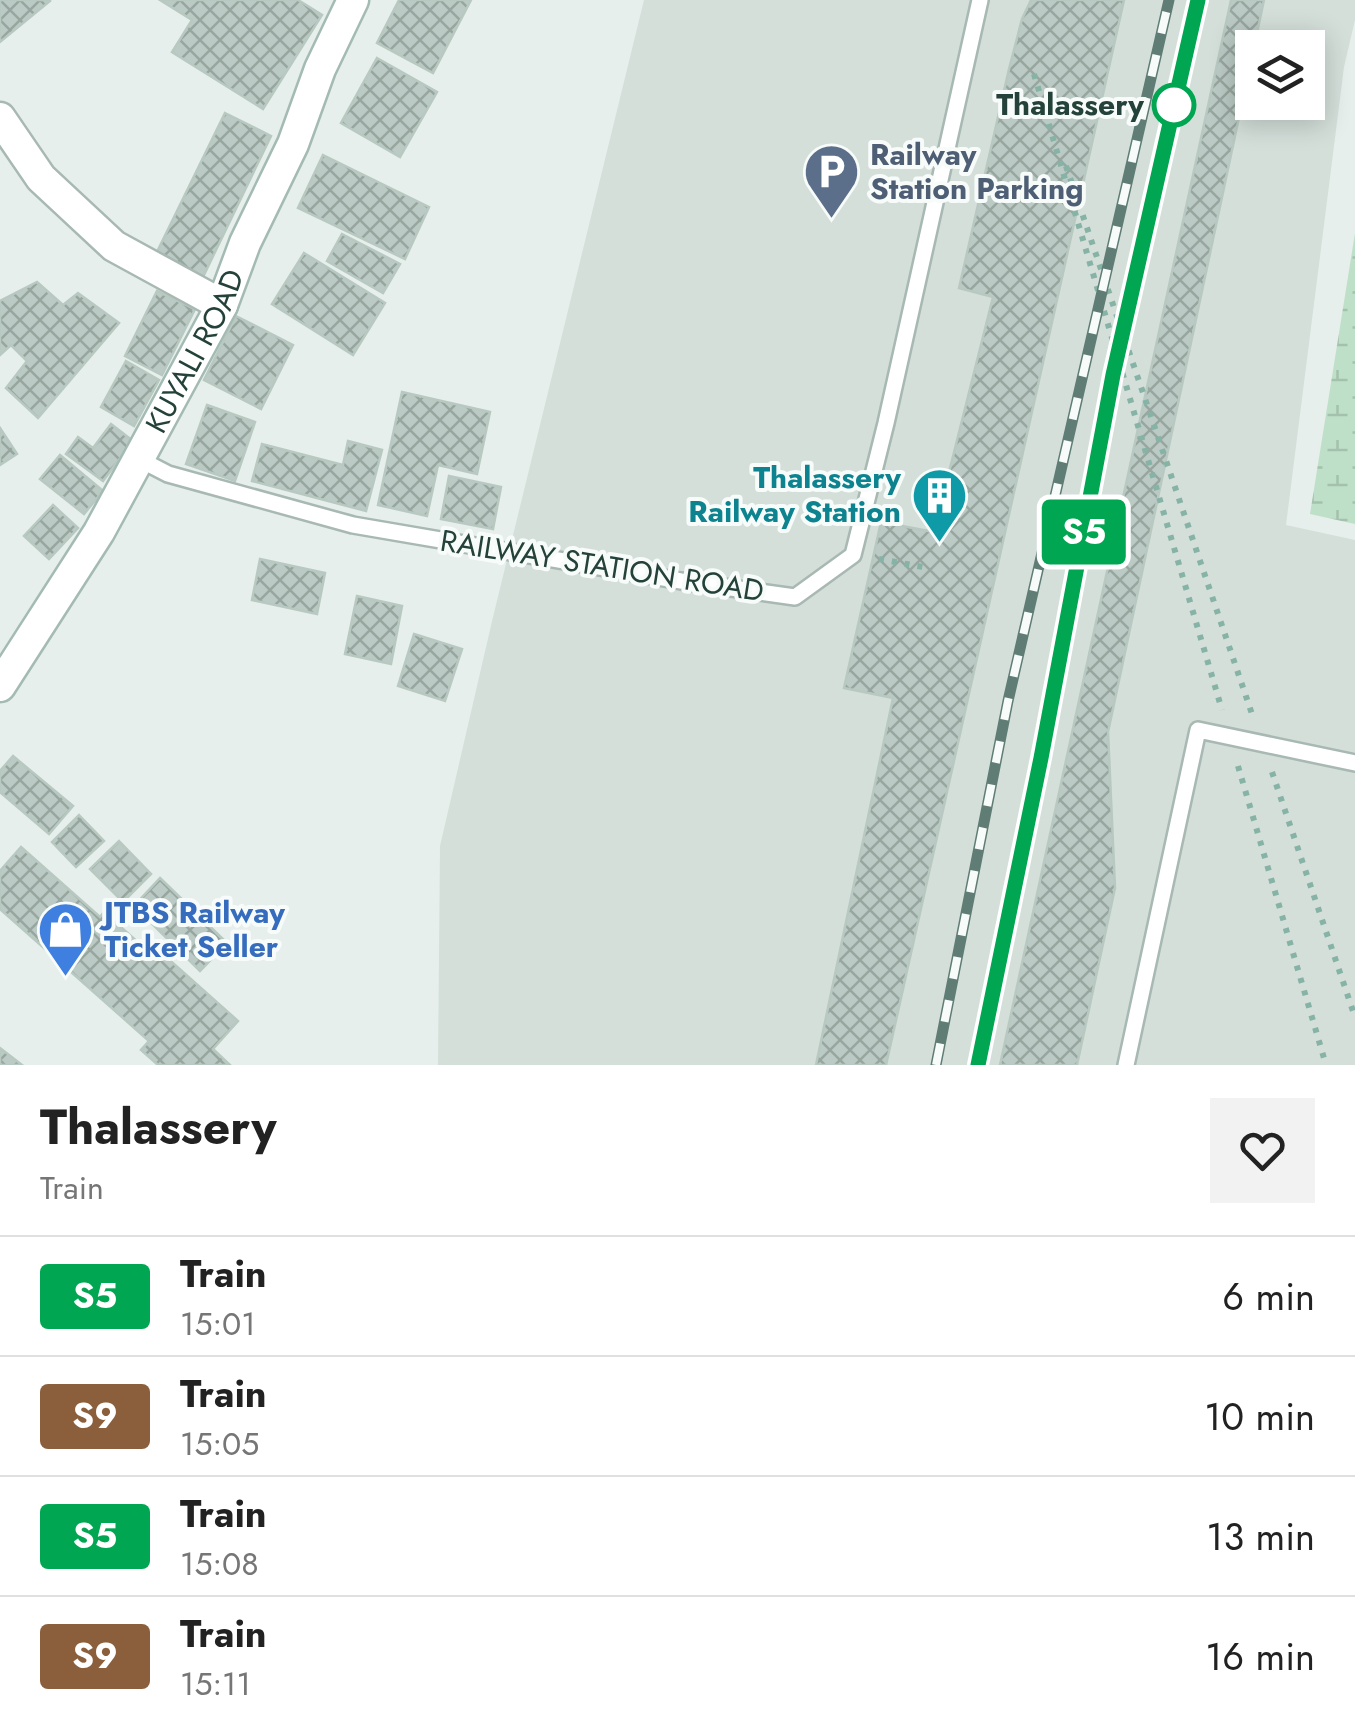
<!DOCTYPE html>
<style>
body{margin:0;font-family:Jost,sans-serif;background:#f2f2f2;color:#222;height:100vh;display:flex;flex-direction:column;font-size:38px;white-space:nowrap}
*{box-sizing:border-box;margin:0}
p{font-size:32px;color:#767676}
.icon{flex:none;width:55px;height:55px;fill:none;stroke:currentColor;stroke-width:2;stroke-linecap:round;stroke-linejoin:round}
.map{position:relative;height:1065px;overflow:hidden}
.sheet{display:flex;flex-direction:column;background:#fff;flex:1}
.sheet>*{flex:none}
.badge{padding:0 20px;border-radius:8px;font-size:35px;line-height:65px}
.buttons{position:absolute;left:1235px;top:30px;display:grid;gap:20px}
.buttons a{display:grid;place-items:center;width:90px;height:90px;border-radius:0px;background:#fff;box-shadow:0 5px 25px #0003;font-size:50px}
.map>.badge{position:absolute;translate:-50% -50%;box-shadow:0 0 0 5px #fff}
.round{display:grid;place-items:center;flex:none;width:105px;height:105px;border-radius:0px;background:#f2f2f2}
.summary{display:flex;align-items:center;justify-content:space-between;height:170px;padding:0 40px}
h1{font-size:48px;font-weight:700;line-height:75px}
ul{padding:0;list-style:none}
li{display:flex;align-items:center;gap:30px;height:120px;padding:0 40px;border-top:2px solid #e0e0e0}
li div{flex:1}
li b{display:block;font-size:38px}
li em{font-style:normal}
li .badge{min-width:110px;font-weight:700;text-align:center}
.map>svg:first-child{display:block}
.built{fill:#d4dfda;fill-rule:evenodd}
.wetland{fill:url(#wetland-marsh)}
.building{fill:url(#building-cross-hatch);stroke:#b8c9c2;stroke-width:2.5}
.lines{fill:none;stroke-linecap:round;stroke-linejoin:round}
.service-casing{stroke:#a8b8b2;stroke-width:20}
.minor-casing{stroke:#a8b8b2;stroke-width:35}
.secondary-casing{stroke:#a4bbb3;stroke-width:35}
.path{stroke:#86b3a5;stroke-width:6;stroke-dasharray:5 8;stroke-linecap:butt}
.service{stroke:#fff;stroke-width:15}
.minor{stroke:#fff;stroke-width:30}
.secondary{stroke:#fff;stroke-width:30}
.rail-casing{stroke:#5f7d75;stroke-width:11}
.rail{stroke:#f7fbf9;stroke-width:8;stroke-dasharray:22;stroke-linecap:butt}
.line-casing{stroke:#fff;stroke-width:22}
.line{stroke:#00a651;stroke-width:15}
.stop-dot{fill:#fff;stroke:#00a651;stroke-width:5}
.labels{text-anchor:middle;stroke-width:8;stroke-linejoin:round;paint-order:stroke}
.stop-label{font-size:30px;font-weight:bold;fill:#24423a;stroke:#f7fbf9;text-anchor:end}
.service-label{font-size:30px;font-weight:bold;fill:#4e5e75;stroke:#f7fbf9;text-anchor:start}
.street-label{font-size:30px;fill:#24423a;stroke:#f7fbf9}
.culture-label{font-size:30px;font-weight:bold;fill:#0d838f;stroke:#f7fbf9;text-anchor:end}
.shop-label{font-size:30px;font-weight:bold;fill:#366cbe;stroke:#f7fbf9;text-anchor:start}
</style>
<div class="map">
<svg width="1355" height="1065" viewBox="0 0 1355 1065">
<defs>
<pattern id="wetland-marsh" width="20" height="14" patternUnits="userSpaceOnUse" patternTransform="scale(2.5)"><rect width="20" height="14" fill="#bfe0c8"/><path d="M1 5h8M5 5V1M11 12h8M15 12V8" fill="none" stroke="#a4c1ad"/></pattern>
<pattern id="building-cross-hatch" width="8" height="8" patternUnits="userSpaceOnUse" patternTransform="scale(2.5)"><rect width="8" height="8" fill="#bbcac4"/><path d="M0 0l8 8M0 8l8-8" fill="none" stroke="#98a6a0"/></pattern>
</defs>
<rect width="100%" height="100%" fill="#e6efeb"/>
<path class="built" d="M 644,0 L 1355,0 L 1355,20 L 1344,67 L 1286,525 L 1355,540 L 1355,1065 L 438,1065 L 440,846 L 493,617 ZM 1252,48 L 1308,48 L 1308,102 L 1252,102 Z"/>
<path class="wetland" d="M 1355,233 L 1355,524 L 1310,514 Z"/>
<g class="building">
<path d="M 0,0 L 49,0 L 50,1 L 0,42 Z"/>
<path d="M 160,0 L 298,0 L 322,15 L 263,109 L 172,52 L 192,20 Z"/>
<path d="M 399,0 L 471,0 L 433,73 L 377,43 Z"/>
<path d="M 1031,0 L 1124,0 L 886,1065 L 816,1065 L 893,698 L 844,688 L 881,522 L 934,532 L 993,297 L 959,288 L 1009,69 L 1022,19 Z"/>
<path d="M 1231,0 L 1264,0 L 1108,732 L 1115,888 L 1077,1065 L 1000,1065 Z"/>
<path d="M 377,58 L 437,92 L 400,157 L 341,123 Z"/>
<path d="M 225,113 L 271,136 L 202,279 L 155,256 Z"/>
<path d="M 323,155 L 429,207 L 405,259 L 298,208 Z"/>
<path d="M 342,234 L 400,264 L 383,293 L 327,261 Z"/>
<path d="M 304,253 L 385,303 L 353,355 L 272,304 Z"/>
<path d="M 37,282 L 63,305 L 78,293 L 119,323 L 38,418 L 6,388 L 27,361 L 11,345 L 0,355 L 0,301 Z"/>
<path d="M 157,291 L 195,309 L 162,375 L 125,356 Z"/>
<path d="M 236,316 L 293,345 L 261,409 L 204,380 Z"/>
<path d="M 126,361 L 159,380 L 134,426 L 101,407 Z"/>
<path d="M 402,392 L 490,412 L 477,474 L 438,465 L 427,516 L 378,505 Z"/>
<path d="M 207,405 L 255,422 L 235,481 L 186,464 Z"/>
<path d="M 111,424 L 133,441 L 103,481 L 66,454 L 78,437 L 93,448 Z"/>
<path d="M 0,428 L 17,454 L 0,465 Z"/>
<path d="M 348,441 L 382,450 L 366,511 L 252,481 L 262,444 L 343,465 Z"/>
<path d="M 60,455 L 103,491 L 84,514 L 40,479 Z"/>
<path d="M 449,476 L 501,487 L 493,529 L 441,519 Z"/>
<path d="M 53,505 L 78,528 L 49,559 L 24,536 Z"/>
<path d="M 260,559 L 325,573 L 317,614 L 252,600 Z"/>
<path d="M 357,596 L 402,606 L 391,664 L 345,654 Z"/>
<path d="M 414,634 L 462,649 L 445,701 L 398,686 Z"/>
<path d="M 13,756 L 73,806 L 49,834 L 0,792 L 0,771 Z"/>
<path d="M 79,815 L 104,841 L 76,867 L 52,842 Z"/>
<path d="M 119,841 L 151,874 L 123,902 L 90,869 Z"/>
<path d="M 21,847 L 100,917 L 104,912 L 150,953 L 155,947 L 238,1021 L 213,1049 L 230,1065 L 158,1065 L 141,1050 L 149,1041 L 0,909 L 0,871 Z"/>
<path d="M 160,878 L 227,943 L 200,971 L 134,906 Z"/>
<path d="M 0,1048 L 22,1065 L 0,1065 Z"/>
</g>
<g class="lines">
<defs>
<g id="service">
<path d="M 139,459 L 168,474 L 353,525 L 681,581 L 795,597 L 853,555 L 886,423 L 980,0"/>
<path d="M 1126,1065 L 1198,730 L 1355,763"/>
</g>
<path id="minor" d="M 0,118 L 41,178 L 114,246 L 222,305"/>
<g id="secondary">
<path id="s1" d="M 0,686 L 99,532 L 222,305 L 245,243 L 293,144 L 320,69 L 353,0"/>
</g>
</defs>
<use href="#service" class="service-casing"/>
<use href="#minor" class="minor-casing"/>
<use href="#secondary" class="secondary-casing"/>
<g class="path">
<path d="M 1034,74 L 1222,710"/>
<path d="M 1066,166 L 1253,717"/>
<path d="M 879,559 L 923,567"/>
<path d="M 1238,766 L 1326,1065"/>
<path d="M 1272,772 L 1355,1017"/>
</g>
<use href="#service" class="service"/>
<use href="#minor" class="minor"/>
<use href="#secondary" class="secondary"/>
<defs>
<g id="rail">
<path d="M 936,1065 L 1008,701 L 1169,0"/>
<path d="M 978,1065 L 1041,758 L 1113,375 L 1198,0"/>
</g>
</defs>
<use href="#rail" class="rail-casing"/>
<use href="#rail" class="rail"/>
</g>
<g class="lines">
<defs>
<path id="line" d="M 978,1065 L 1041,758 L 1113,375 L 1198,0"/>
</defs>
<use href="#line" class="line-casing"/>
<use href="#line" class="line"/>
</g>
<defs>
<symbol id="parking-pin" viewBox="-11 -11 22 30"><path d="M0 17L-7.5 6A9.5 9.5 0 1 1 7.5 6Z" fill="#5c6f8a" stroke="#f7fbf9"/><path d="M-3.5-5.5H1a3.5 3.5 0 0 1 0 7H-1V5.5H-3.5ZM-1-3.4V-.6H.8a1.4 1.4 0 0 0 0-2.8Z" fill="#fff"/></symbol>
<symbol id="building-pin" viewBox="-11 -11 22 30"><path d="M0 17L-7.5 6A9.5 9.5 0 1 1 7.5 6Z" fill="#0f9aa8" stroke="#f7fbf9"/><path d="M-4-6H4V6H1V3H-1V6H-4ZM-2.5-4.3h1.7v1.8h-1.7ZM.8-4.3h1.7v1.8H.8ZM-2.5-1h1.7V.8h-1.7ZM.8-1h1.7V.8H.8Z" fill="#fff"/></symbol>
<symbol id="shop-pin" viewBox="-11 -11 22 30"><path d="M0 17L-7.5 6A9.5 9.5 0 1 1 7.5 6Z" fill="#3f7fe0" stroke="#f7fbf9"/><path d="M-5-2.5h2.3a2.7 3.5 0 0 1 5.4 0H5L5.5 6h-11ZM-1.5-2.5h3a1.5 2.3 0 0 0-3 0Z" fill="#fff"/></symbol>
</defs>
<g fill-rule="evenodd">
<use href="#parking-pin" x="800" y="140" width="63" height="86"/>
<use href="#building-pin" x="908" y="464" width="63" height="86"/>
<use href="#shop-pin" x="34" y="898" width="63" height="86"/>
</g>
<circle class="stop-dot" cx="1174" cy="105" r="20"/>
<g class="labels">
<g class="stop-label">
<text x="1144" y="115">Thalassery</text>
</g>
<g class="service-label">
<text x="870" y="165">Railway<tspan x="870" dy="34">Station Parking</tspan></text>
</g>
<g class="street-label">
<text dy="10" stroke="none"><textPath href="#s1" startOffset="388">KUYALI ROAD</textPath></text>
<text transform="translate(602 566) rotate(9)" y="10">RAILWAY STATION ROAD</text>
</g>
<g class="culture-label">
<text x="901" y="488">Thalassery<tspan x="901" dy="34">Railway Station</tspan></text>
</g>
<g class="shop-label">
<text x="104" y="923">JTBS Railway<tspan x="104" dy="34">Ticket Seller</tspan></text>
</g>
</g>
</svg>
<div class="buttons">
<a><svg class="icon" aria-label="layers" viewBox="0 0 24 24"><path d="M12 4l9 5-9 5-9-5zM3 14l9 5 9-5"/></svg></a>
</div>
<b class="badge" style="left:1084px;top:532px;background:#00a651;color:#fff">S5</b>
</div>
<section class="sheet">
<div class="summary"><div><h1>Thalassery</h1><p>Train</p></div><a class="round"><svg class="icon" aria-label="heart" viewBox="0 0 24 24"><path d="M12 20l-8-8c-3-5 5-10 8-4 3-6 11-1 8 4z"/></svg></a></div>
<ul>
<li><span class="badge" style="background:#00a651;color:#fff">S5</span><div><b>Train</b><p>15:01</p></div><em>6 min</em></li>
<li><span class="badge" style="background:#8b5e3c;color:#fff">S9</span><div><b>Train</b><p>15:05</p></div><em>10 min</em></li>
<li><span class="badge" style="background:#00a651;color:#fff">S5</span><div><b>Train</b><p>15:08</p></div><em>13 min</em></li>
<li><span class="badge" style="background:#8b5e3c;color:#fff">S9</span><div><b>Train</b><p>15:11</p></div><em>16 min</em></li>
</ul>
</section>
